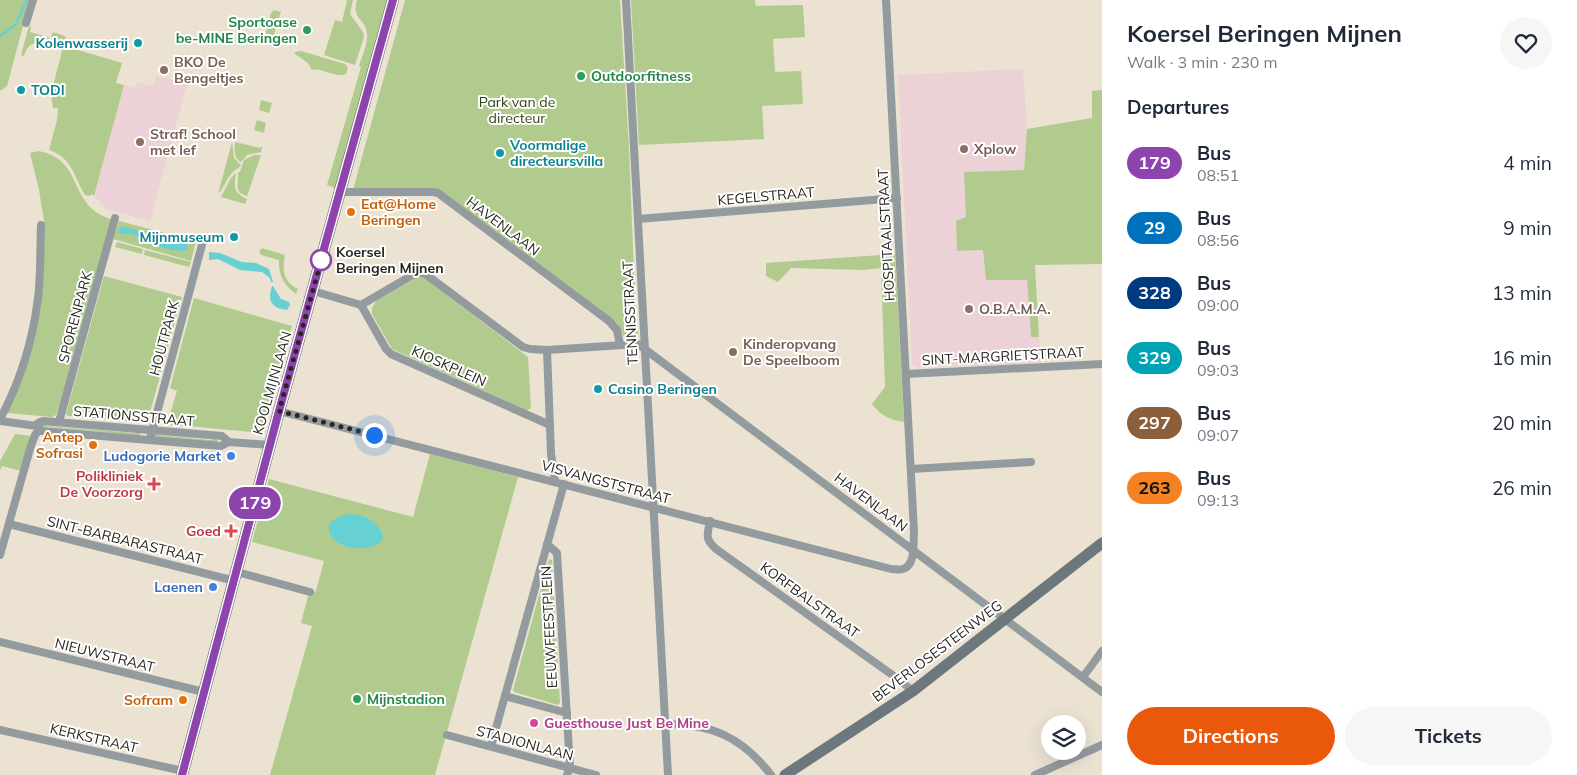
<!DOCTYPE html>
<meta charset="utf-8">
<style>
body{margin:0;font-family:Mulish,sans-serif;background:#f6f6f7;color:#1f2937;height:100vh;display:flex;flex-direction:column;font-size:19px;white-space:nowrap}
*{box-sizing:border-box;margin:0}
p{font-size:16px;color:#747a83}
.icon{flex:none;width:28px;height:28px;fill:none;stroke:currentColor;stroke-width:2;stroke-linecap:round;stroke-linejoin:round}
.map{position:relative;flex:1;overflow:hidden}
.side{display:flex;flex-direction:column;background:#fff;width:475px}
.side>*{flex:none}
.badge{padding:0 10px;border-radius:16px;font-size:18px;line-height:32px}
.controls{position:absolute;left:1041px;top:715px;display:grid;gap:10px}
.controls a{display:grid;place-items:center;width:45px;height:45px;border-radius:50%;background:#fff;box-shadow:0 5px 20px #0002;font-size:25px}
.you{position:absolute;width:25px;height:25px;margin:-12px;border:4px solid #fff;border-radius:50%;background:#1a73e8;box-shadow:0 0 0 8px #1a73e833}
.map>.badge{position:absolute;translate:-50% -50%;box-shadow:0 0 0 2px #fff}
h2{padding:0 25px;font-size:19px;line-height:45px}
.round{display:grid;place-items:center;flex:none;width:52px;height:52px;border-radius:26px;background:#f6f6f7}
.overview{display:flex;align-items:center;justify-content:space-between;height:85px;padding:0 25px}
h1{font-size:24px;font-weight:700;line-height:38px}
.button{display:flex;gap:10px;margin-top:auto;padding:10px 25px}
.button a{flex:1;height:58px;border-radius:30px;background:#ea580c;color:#fff;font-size:20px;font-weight:700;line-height:58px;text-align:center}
.button a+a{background:#f6f6f7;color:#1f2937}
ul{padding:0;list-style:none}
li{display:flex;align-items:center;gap:15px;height:65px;padding:0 25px}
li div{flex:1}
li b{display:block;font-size:19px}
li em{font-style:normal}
li .badge{min-width:55px;font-weight:700;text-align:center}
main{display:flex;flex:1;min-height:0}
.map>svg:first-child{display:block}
.education{fill:#ecd2d6}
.green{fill:#b0cb8d}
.water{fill:#67d0d3}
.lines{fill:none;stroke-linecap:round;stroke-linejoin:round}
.stream{stroke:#67d0d3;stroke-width:2.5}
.street{stroke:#939b9f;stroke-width:8}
.secondary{stroke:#6d787e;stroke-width:11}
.primary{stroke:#525f66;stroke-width:12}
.line-casing{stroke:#fff;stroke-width:11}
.line{stroke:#8e44ad;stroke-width:8}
.walk{stroke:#292620;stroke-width:5;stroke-dasharray:0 9}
.leisure-dot{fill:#2e9e5b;stroke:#fff;stroke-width:2}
.culture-dot{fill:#0f9aa8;stroke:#fff;stroke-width:2}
.education-dot{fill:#8d6e63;stroke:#fff;stroke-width:2}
.food-dot{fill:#e8710a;stroke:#fff;stroke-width:2}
.stop-dot{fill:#fff;stroke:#8e44ad;stroke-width:2.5}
.shop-dot{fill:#3f7fe0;stroke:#fff;stroke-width:2}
.health-dot{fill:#e0444e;stroke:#fff;stroke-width:2}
.hotel-dot{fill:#d1479c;stroke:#fff;stroke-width:2}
.labels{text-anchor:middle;stroke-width:4;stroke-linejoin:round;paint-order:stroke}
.leisure-label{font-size:14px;font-weight:bold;fill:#27864d;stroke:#fff;text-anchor:start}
.culture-label{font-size:14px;font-weight:bold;fill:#0d838f;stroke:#fff;text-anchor:start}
.education-label{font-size:14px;font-weight:bold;fill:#785e54;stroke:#fff;text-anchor:start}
.park-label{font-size:14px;fill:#2f4110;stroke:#fff}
.street-label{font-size:14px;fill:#292620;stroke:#fff}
.food-label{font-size:14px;font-weight:bold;fill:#c56008;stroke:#fff;text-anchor:end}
.stop-label{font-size:14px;font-weight:bold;fill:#292620;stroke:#fff;text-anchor:start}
.shop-label{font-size:14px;font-weight:bold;fill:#366cbe;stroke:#fff;text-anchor:end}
.health-label{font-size:14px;font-weight:bold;fill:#be3a42;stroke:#fff;text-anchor:end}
.hotel-label{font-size:14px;font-weight:bold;fill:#b23c85;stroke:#fff;text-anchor:start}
</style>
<main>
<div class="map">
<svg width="1102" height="775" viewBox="0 0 1102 775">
<rect width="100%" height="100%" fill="#ebe2d2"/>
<g class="education">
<path d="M 1023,69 L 1027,129 L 1024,170 L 966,217 L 957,251 L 983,250 L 986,280 L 1027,280 L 1031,337 L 1039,337 L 1041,364 L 916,367 L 912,364 L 898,75 Z"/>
<path d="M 156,76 L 187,84 L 150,221 L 106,209 L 94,196 L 124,85 L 135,88 L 137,82 L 153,86 Z"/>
</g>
<g class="green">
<path d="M 0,0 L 30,0 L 7,86 L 0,91 Z"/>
<path d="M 347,0 L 353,0 L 350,14 L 363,32 L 364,37 L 355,65 L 324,55 L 335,20 L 342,22 Z"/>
<path d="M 357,0 L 387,0 L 335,188 L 327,185 L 361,67 L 359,66 C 362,56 368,44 367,34 C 366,18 351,20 357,0 Z"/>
<path d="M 405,0 L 620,0 L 629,148 L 636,323 L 639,336 C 637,342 631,342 625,339 L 617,323 L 447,195 L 429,188 L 353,190 Z"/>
<path d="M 631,0 L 755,0 L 756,6 L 803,5 L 805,37 L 773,39 L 775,72 L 801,71 L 803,104 L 762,106 L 764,139 L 639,145 Z"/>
<path d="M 274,10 L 281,12 L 273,38 L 265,36 L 271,13 Z"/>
<path d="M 29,26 L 31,27 L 30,32 L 48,37 L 52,42 L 50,46 C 38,39 27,43 24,56 L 21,55 Z"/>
<path d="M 53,32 L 65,36 L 68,47 L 122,63 L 116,83 L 124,85 L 94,196 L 92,194 L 90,196 L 85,195 C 74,177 72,157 49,150 L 57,120 L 58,108 L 53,108 L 51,94 L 62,51 L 51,36 Z"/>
<path d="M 301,51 L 345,64 L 348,68 L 346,74 C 333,78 322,67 312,70 L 308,63 L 295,54 L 295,52 Z"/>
<path d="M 1102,90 L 1102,264 L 1035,265 L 1039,337 L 1031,337 L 1027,280 L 986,280 L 983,250 L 957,251 L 956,221 L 966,217 L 964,172 L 1024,170 L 1027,129 L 1092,118 L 1092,91 Z"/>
<path d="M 261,100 L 272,103 L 269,113 L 259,110 Z"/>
<path d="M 257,120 L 266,123 L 264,133 L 254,130 Z"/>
<path d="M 232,142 L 234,158 L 241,165 C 238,169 235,169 232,173 C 226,179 224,188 218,194 Z"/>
<path d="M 235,142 L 260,148 L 262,146 L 261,152 L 247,155 L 241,162 C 234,159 234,149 235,142 Z"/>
<path d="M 39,151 C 85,160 67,206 111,219 L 60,406 L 59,406 L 56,415 L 52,417 L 7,413 L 36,329 L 43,288 L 44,221 L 39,190 L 30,153 Z"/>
<path d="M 254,155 L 261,155 L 247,196 L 240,193 C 235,185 239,180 238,172 L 240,172 L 244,160 Z"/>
<path d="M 236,173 C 234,188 233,192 247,199 L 245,204 L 221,197 L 231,178 Z"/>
<path d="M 119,221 L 196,241 L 191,261 L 113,239 Z"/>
<path d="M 117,242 L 143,249 L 142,254 L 115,247 Z"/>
<path d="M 262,248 L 285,255 C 282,270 283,282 298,289 L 296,294 C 284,286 278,274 279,260 L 261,255 L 259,251 Z"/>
<path d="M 145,250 L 191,262 L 189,267 L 144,255 Z"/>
<path d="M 895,254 L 904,422 C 890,420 880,415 872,404 L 885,387 L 881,268 L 863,270 L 791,268 L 778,282 L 766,276 L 766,263 Z"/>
<path d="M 104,276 L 182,297 L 147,423 L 71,416 L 68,416 L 66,414 Z"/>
<path d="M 420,276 L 423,277 L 528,357 L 531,407 L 530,409 L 526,410 L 392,349 L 372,314 L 372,308 L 376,301 Z"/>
<path d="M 194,298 L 292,326 L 262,433 L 167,424 L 177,391 L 170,388 Z"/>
<path d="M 45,423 L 47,426 L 135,433 L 138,431 L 141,434 L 137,437 L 135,435 L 47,427 L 44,430 L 41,427 L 42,424 Z"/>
<path d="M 157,432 L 159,435 L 211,440 L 214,438 L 218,441 L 217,443 L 154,439 L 153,435 Z"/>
<path d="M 15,434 L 31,436 L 21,471 L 2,466 L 0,470 L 0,461 Z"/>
<path d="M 430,454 L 518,477 L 435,775 L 270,775 L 312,626 L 301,623 L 308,596 L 316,591 L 324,561 L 252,542 L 269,479 L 413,517 Z"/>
<path d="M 549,559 L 552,560 L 560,703 L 558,705 L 514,692 L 513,690 Z"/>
</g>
<g class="water">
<path d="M 122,226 L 149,234 L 159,239 L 188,244 L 188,249 L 184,251 L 170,250 L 144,241 L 132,234 L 120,234 L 118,230 Z"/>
<path d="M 209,252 L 220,253 L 242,262 L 256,263 L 269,269 L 273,282 L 271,282 L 270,278 L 262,272 L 240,270 L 218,259 L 209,260 Z"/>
<path d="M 272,286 L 273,286 L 281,299 L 289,302 L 290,305 L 287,310 C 272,308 267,302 272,286 Z"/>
<path d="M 350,514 C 355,514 360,515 365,517 C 376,522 394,540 373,546 C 334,557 309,520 350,514 Z"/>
</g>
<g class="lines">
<path class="stream" d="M 0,36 L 16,24 L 27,0"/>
<g class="street">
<path d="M 626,0 L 668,775"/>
<path d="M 26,23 L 33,0"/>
<path d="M 340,192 L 433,192 L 438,193 L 609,321 L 617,330 L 620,345"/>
<path d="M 638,219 L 897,198"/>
<path d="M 313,291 L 361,305 L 411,276 L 418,273 L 424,273 L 523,347 L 530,349 L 547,350 L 638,344 L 1102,692"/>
<path d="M 361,305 L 386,349 L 391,354 L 550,425"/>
<path d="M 547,350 L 551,454 L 555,481"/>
<path d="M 906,374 L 1102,364"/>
<path d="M 279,411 L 891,569 C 895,569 900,570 903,569 C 916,565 913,543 914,532 L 886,0"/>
<path d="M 0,419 C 20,382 33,339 38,298 C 41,274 40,249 41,225"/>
<path d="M 0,421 L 37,426 L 41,431 L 221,446 L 229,442"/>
<path d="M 59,422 L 115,218"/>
<path d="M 37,426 L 38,423 L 43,421 L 222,436 L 229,442 L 270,445"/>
<path d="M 151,435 L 203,241"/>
<path d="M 911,469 L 1031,462"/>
<path d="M 710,521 C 707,536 705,539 716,549 L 898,679 L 913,691"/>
<path d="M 9,524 L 235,581"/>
<path d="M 547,544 L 557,553 L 570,767 L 567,775"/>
<path d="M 0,555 L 30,449 L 35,435 L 39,430"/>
<path d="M 237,572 L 310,592"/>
<path d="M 0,642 L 204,692"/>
<path d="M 1083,677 L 1102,651"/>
<path d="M 505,696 L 567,713"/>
<path d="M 665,724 C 712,724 742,737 771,775"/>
<path d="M 0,730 L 183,771"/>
<path d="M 447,735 L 596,775"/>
<path d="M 491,746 L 564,484"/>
<path d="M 1035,775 L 1102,745"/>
</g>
<path class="secondary" d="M 785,775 L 913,691 L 1102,543"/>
<path class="primary" d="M 182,775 L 279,411 L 393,0"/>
</g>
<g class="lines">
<defs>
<path id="line" d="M 182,775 L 279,411 L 393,0"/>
</defs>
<use href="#line" class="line-casing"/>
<use href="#line" class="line"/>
<path class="walk" d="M 321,260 L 322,258 L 279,411 L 374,435"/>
</g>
<g class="leisure-dot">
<circle cx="307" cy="30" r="5"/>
<circle cx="581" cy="76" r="5"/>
<circle cx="357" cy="699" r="5"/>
</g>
<g class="culture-dot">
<circle cx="138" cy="43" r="5"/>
<circle cx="21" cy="90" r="5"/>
<circle cx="500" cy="153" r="5"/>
<circle cx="234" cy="237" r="5"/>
<circle cx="598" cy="389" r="5"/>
</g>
<g class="education-dot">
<circle cx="164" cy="70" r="5"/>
<circle cx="140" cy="142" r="5"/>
<circle cx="964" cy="149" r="5"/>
<circle cx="969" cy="309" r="5"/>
<circle cx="733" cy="352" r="5"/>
</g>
<g class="food-dot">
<circle cx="351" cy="212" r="5"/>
<circle cx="93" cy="445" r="5"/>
<circle cx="183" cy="700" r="5"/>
</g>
<circle class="stop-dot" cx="321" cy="260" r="10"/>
<g class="shop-dot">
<circle cx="231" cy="456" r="5"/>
<circle cx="213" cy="587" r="5"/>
</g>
<g class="health-dot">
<path d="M151.5 476.5h5v5h5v5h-5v5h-5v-5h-5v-5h5z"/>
<path d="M228.5 523.5h5v5h5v5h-5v5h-5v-5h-5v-5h5z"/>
</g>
<circle class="hotel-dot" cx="534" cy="723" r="5"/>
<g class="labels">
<g class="leisure-label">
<text x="297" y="27" text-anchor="end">Sportoase<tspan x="297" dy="16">be-MINE Beringen</tspan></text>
<text x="591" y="81">Outdoorfitness</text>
<text x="367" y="704">Mijnstadion</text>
</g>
<g class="culture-label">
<text x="128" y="48" text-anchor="end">Kolenwasserij</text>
<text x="31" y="95">TODI</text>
<text x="510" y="150">Voormalige<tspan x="510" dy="16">directeursvilla</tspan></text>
<text x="224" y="242" text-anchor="end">Mijnmuseum</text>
<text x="608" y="394">Casino Beringen</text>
</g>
<g class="education-label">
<text x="174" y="67">BKO De<tspan x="174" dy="16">Bengeltjes</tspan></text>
<text x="150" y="139">Straf! School<tspan x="150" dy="16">met lef</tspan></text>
<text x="974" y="154">Xplow</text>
<text x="979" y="314">O.B.A.M.A.</text>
<text x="743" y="349">Kinderopvang<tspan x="743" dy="16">De Speelboom</tspan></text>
</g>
<g class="park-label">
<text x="517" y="107">Park van de<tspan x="517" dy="16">directeur</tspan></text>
</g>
<g class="street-label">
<text transform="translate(766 196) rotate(-5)" y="5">KEGELSTRAAT</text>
<text transform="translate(503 226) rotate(37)" y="5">HAVENLAAN</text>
<text transform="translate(886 235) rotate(-93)" y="5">HOSPITAALSTRAAT</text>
<text transform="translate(630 313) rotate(-93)" y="5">TENNISSTRAAT</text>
<text transform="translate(75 317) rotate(-75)" y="5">SPORENPARK</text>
<text transform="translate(164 338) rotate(-75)" y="5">HOUTPARK</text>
<text transform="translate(1003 356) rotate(-3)" y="5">SINT-MARGRIETSTRAAT</text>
<text transform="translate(449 366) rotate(24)" y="5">KIOSKPLEIN</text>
<text transform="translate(272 383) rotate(-74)" y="5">KOOLMIJNLAAN</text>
<text transform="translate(134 416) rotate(5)" y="5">STATIONSSTRAAT</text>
<text transform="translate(606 482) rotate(15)" y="5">VISVANGSTSTRAAT</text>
<text transform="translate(871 502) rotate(37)" y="5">HAVENLAAN</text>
<text transform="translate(125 540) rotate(14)" y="5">SINT-BARBARASTRAAT</text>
<text transform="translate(810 600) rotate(36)" y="5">KORFBALSTRAAT</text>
<text transform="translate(549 627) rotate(-93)" y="5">EEUWFEESTPLEIN</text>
<text transform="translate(937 651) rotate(-37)" y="5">BEVERLOSESTEENWEG</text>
<text transform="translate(105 655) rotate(14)" y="5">NIEUWSTRAAT</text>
<text transform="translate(94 738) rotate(13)" y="5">KERKSTRAAT</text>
<text transform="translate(525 743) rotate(15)" y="5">STADIONLAAN</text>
</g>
<g class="food-label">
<text x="361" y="209" text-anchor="start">Eat@Home<tspan x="361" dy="16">Beringen</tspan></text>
<text x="83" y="442">Antep<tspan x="83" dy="16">Sofrasi</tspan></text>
<text x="173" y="705">Sofram</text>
</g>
<g class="stop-label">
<text x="336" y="257">Koersel<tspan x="336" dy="16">Beringen Mijnen</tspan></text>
</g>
<g class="shop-label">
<text x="221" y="461">Ludogorie Market</text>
<text x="203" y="592">Laenen</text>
</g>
<g class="health-label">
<text x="143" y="481">Polikliniek<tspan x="143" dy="16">De Voorzorg</tspan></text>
<text x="221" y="536">Goed</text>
</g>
<g class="hotel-label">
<text x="544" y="728">Guesthouse Just Be Mine</text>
</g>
</g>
</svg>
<div class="controls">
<a><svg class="icon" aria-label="layers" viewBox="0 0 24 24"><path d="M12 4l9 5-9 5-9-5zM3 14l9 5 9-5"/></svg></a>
</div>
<div class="you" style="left:374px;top:435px"></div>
<b class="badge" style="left:255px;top:503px;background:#8e44ad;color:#fff">179</b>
</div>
<section class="side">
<div class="overview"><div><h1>Koersel Beringen Mijnen</h1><p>Walk · 3 min · 230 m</p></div><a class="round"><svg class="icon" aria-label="heart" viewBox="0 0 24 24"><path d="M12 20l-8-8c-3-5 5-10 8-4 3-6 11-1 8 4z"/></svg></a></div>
<h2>Departures</h2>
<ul>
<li><span class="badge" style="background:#8e44ad;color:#fff">179</span><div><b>Bus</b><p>08:51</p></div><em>4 min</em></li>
<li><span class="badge" style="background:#0072bc;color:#fff">29</span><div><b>Bus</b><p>08:56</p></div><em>9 min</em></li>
<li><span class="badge" style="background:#003b80;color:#fff">328</span><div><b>Bus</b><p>09:00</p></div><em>13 min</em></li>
<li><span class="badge" style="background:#00a3b4;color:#fff">329</span><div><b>Bus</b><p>09:03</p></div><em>16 min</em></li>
<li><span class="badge" style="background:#8b5e3c;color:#fff">297</span><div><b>Bus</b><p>09:07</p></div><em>20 min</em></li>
<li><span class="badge" style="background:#f58220;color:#111">263</span><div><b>Bus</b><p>09:13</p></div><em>26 min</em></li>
</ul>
<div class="button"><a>Directions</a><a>Tickets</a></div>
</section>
</main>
